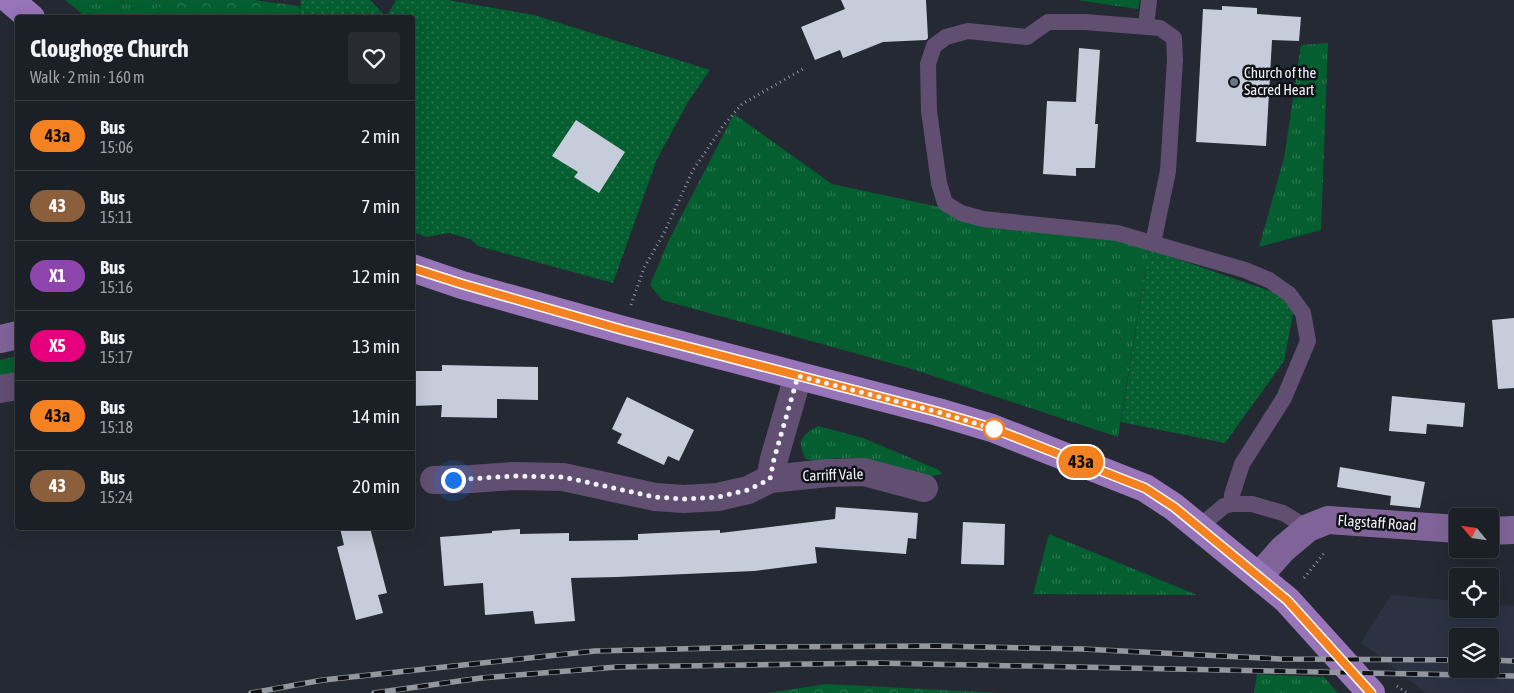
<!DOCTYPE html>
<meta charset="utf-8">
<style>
body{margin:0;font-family:"Asap Condensed",sans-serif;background:#282c32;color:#f1f3f6;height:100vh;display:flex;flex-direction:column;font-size:19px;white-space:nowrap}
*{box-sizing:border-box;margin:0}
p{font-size:16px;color:#a0a2a7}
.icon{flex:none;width:28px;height:28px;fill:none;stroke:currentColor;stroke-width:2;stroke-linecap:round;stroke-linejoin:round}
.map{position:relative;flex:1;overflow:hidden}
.panel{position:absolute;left:15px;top:15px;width:400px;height:515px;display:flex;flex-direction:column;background:#1b1f26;border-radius:5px;box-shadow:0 5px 20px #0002,0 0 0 1px #393d43}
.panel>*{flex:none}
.badge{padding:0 10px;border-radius:16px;font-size:18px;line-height:32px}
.needle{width:32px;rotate:299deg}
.controls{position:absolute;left:1449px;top:508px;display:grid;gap:10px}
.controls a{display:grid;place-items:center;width:50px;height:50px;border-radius:5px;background:#1b1f26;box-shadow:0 5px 20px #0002,0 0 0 1px #393d43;font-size:25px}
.you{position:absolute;width:25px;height:25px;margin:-12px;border:4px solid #fff;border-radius:50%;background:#1a73e8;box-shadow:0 0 0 8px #1a73e833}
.map>.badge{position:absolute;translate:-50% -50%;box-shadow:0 0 0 2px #fff}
.round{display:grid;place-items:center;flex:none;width:52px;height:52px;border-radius:5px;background:#282c32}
.overview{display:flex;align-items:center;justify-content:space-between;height:85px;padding:0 15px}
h1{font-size:24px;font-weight:700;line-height:38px}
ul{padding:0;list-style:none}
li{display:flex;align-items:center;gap:15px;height:70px;padding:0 15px;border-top:1px solid #393d43}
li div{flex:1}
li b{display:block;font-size:19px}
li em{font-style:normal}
li .badge{min-width:55px;font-weight:700;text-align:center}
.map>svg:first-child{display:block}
.built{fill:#2c3242;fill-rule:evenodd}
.grass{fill:url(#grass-tufts)}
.forest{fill:url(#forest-crowns)}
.garden{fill:url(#garden-dots)}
.building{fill:#c6ccda}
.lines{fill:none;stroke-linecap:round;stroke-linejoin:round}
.path{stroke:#91959e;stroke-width:3;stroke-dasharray:1 4;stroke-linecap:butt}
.lane{stroke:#614f71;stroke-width:16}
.street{stroke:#614f71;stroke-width:28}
.secondary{stroke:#806499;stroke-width:28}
.primary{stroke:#9874b8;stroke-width:28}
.rail-casing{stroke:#93979f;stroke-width:5.5}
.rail{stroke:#0f1116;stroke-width:4;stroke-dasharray:11;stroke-linecap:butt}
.line-casing{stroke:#fff;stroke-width:11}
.line{stroke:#f58220;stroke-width:8}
.walk{stroke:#eff2f9;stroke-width:5;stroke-dasharray:0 9}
.worship-dot{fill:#6b7280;stroke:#0f1116;stroke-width:2}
.stop-dot{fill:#fff;stroke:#f58220;stroke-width:2.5}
.labels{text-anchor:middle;stroke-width:5;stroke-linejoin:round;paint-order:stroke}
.poi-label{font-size:15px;fill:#eff2f9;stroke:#0f1116;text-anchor:start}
.street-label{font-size:15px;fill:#eff2f9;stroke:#0f1116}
</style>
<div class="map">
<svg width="1514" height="693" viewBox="0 0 1514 693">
<defs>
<pattern id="grass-tufts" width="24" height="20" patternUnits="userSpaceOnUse" patternTransform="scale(1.25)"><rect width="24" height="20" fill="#045e2f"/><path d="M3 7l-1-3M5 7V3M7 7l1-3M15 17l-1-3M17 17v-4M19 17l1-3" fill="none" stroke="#29764e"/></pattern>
<pattern id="forest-crowns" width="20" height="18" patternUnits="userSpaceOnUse" patternTransform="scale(1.25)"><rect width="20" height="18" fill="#045e2f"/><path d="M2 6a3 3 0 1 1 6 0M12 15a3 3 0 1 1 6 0" fill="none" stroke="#29764e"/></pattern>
<pattern id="garden-dots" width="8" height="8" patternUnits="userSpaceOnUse" patternTransform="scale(1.25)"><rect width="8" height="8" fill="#045e2f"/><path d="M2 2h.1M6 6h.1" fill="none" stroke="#29764e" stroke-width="1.8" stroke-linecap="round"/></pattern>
</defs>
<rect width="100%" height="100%" fill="#242933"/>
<path class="built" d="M 1391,595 L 1457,601 L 1458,609 L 1490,609 L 1490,604 L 1514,606 L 1514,693 L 1426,693 L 1361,642 ZM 1458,636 L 1490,636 L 1490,669 L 1458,669 Z"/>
<g class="grass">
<path d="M 65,0 L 160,0 L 153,18 L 86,17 Z"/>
<path d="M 1077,0 L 1140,0 L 1138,9 Z"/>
<path d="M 1328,43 L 1321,230 L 1259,247 L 1284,158 L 1301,45 Z"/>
<path d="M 734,114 L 832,184 L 944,208 L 1117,233 L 1149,249 L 1118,437 L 912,369 L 662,300 L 650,285 L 668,242 Z"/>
<path d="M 17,356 L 17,377 L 0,380 L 0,360 Z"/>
<path d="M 818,426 L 863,438 L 939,470 L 942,474 L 928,477 L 869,459 L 835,458 L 821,463 L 806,459 C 796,441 802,435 818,426 Z"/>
<path d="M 1049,534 L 1197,595 L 1033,594 Z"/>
<path d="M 1257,674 L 1322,677 L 1322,675 L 1338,693 L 1254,693 Z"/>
</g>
<g class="forest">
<path d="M 160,0 L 254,0 L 299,6 L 299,17 L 153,18 Z"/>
<path d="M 826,684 L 1000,693 L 767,693 Z"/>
</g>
<g class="garden">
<path d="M 301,0 L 370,0 L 386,17 L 396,0 L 448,0 L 534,15 L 710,70 L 688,102 L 657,159 L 613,283 L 478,246 L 470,239 L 449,233 L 426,237 L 413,232 L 412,18 L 299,18 Z"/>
<path d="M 1149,249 L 1281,295 L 1293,314 L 1284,361 L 1225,443 L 1121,422 Z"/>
</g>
<g class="building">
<path d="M 841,0 L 926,0 L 928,38 L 926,40 L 883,42 L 843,58 L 840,50 L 815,60 L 801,27 L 845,9 Z"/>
<path d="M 1222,6 L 1257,8 L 1257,14 L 1301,17 L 1299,41 L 1272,40 L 1266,146 L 1196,142 L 1203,9 L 1222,10 Z"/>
<path d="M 1079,48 L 1100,50 L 1095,124 L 1098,124 L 1095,168 L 1076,168 L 1076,176 L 1043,174 L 1047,101 L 1076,102 Z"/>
<path d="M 576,120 L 625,152 L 599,193 L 574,177 L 578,172 L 552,156 Z"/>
<path d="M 1514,318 L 1514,388 L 1498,389 L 1492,320 Z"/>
<path d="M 442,365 L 538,367 L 538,400 L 497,399 L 497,418 L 441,417 L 442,405 L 412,406 L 412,371 L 442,371 Z"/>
<path d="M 1392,396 L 1465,403 L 1463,427 L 1427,424 L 1426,434 L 1389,431 Z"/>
<path d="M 627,397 L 694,430 L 679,461 L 668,456 L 664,465 L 617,443 L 622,434 L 612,429 Z"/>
<path d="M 1340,467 L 1425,482 L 1420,508 L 1390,505 L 1391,496 L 1337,487 Z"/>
<path d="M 836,507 L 918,513 L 916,539 L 908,538 L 906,554 L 815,547 L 817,563 L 754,571 L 617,577 L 571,578 L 575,621 L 535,624 L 533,611 L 485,615 L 483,583 L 444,586 L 440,537 L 492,533 L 492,531 L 520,529 L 520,534 L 569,533 L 569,541 L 638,540 L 638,534 L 720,530 L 720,533 L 835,519 Z"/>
<path d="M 963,522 L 1005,524 L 1004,565 L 961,564 Z"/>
<path d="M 340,528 L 370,528 L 387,593 L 378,595 L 383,613 L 356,620 L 337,547 L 344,545 Z"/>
</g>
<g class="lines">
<g class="path">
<path d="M 631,305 L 644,268 L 664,233 L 693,170 L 723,126 L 742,104 L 803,69"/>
<path d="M 1304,578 L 1325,552"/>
<path d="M 1397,686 L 1407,693"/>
</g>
<g class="lane">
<path d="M 1146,26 L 1149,0"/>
<path d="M 1153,243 L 1168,171 L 1175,60 L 1174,38 L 1160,28 L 1085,22 L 1048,22 L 1027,37 L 968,31 L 946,37 L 934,46 L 928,64 L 929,111 L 939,183 L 945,203 L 961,213 L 983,219 L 1117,233 L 1245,270 L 1269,280 L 1289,294 L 1303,313 L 1308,341 L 1284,398 L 1242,464 L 1232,495 L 1232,504"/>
<path d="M 1199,527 L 1224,506 L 1232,504 L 1252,504 L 1283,513 L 1308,528"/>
</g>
<g class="street">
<path d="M 0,389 L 18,386"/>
<path d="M 770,479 L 828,473 L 864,472 L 924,488"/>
<path d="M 434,480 L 471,479 L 513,476 L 563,477 L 655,497 L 684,499 L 718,497 L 748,490 L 770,479 L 774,459 L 798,376"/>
</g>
<g class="secondary">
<path d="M 0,339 L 18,335"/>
<path d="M 1490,531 L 1514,530"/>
<path d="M 1259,576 L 1283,549 L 1308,528 L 1328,520 L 1458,529"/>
</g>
<g class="primary">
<path d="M 10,0 L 31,18"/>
<path d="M 412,268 L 462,285 L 623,330 L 938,412 L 992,428 L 1145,488 L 1174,507 L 1287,600 L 1371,693"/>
</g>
<defs>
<g id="rail">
<path d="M 1490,660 L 1514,661"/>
<path d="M 251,693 L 323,680 L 595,651 L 758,647 L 936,646 L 1082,649 L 1280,659 L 1458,660"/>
<path d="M 374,693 L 481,678 L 617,667 L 877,663 L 1514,676"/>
</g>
</defs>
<use href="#rail" class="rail-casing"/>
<use href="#rail" class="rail"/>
</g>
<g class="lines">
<defs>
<path id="line" d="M 412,268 L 462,284 L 623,330 L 938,412 L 992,428 L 1145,488 L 1174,507 L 1287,600 L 1371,693"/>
</defs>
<use href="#line" class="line-casing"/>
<use href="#line" class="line"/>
<path class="walk" d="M 453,480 L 513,476 L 563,477 L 655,497 L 684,499 L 718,497 L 748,490 L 770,479 L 774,459 L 798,376 L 938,412 L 994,429"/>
</g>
<circle class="worship-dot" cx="1234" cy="82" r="5"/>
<circle class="stop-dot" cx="994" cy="429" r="10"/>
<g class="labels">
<g class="poi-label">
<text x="1244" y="78">Church of the<tspan x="1244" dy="17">Sacred Heart</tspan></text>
</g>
<g class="street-label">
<text transform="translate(833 475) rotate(-2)" y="5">Carriff Vale</text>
<text transform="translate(1377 523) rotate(4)" y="5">Flagstaff Road</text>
</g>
</g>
</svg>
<div class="controls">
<a><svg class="needle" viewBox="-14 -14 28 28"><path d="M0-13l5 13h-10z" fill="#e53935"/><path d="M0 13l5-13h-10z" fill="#a0a2a7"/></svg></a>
<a><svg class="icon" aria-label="locate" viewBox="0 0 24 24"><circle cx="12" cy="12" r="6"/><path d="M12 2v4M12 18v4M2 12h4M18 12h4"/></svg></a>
<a><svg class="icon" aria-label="layers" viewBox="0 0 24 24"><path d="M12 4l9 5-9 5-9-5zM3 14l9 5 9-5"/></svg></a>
</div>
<div class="you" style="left:453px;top:480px"></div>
<b class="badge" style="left:1081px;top:462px;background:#f58220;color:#111">43a</b>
<section class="panel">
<div class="overview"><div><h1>Cloughoge Church</h1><p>Walk · 2 min · 160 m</p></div><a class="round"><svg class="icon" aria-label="heart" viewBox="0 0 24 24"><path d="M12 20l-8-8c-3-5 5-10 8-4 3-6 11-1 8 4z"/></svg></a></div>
<ul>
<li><span class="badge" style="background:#f58220;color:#111">43a</span><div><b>Bus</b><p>15:06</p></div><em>2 min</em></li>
<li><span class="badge" style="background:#8b5e3c;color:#fff">43</span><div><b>Bus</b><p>15:11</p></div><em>7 min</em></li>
<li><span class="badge" style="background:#8e44ad;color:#fff">X1</span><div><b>Bus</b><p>15:16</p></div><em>12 min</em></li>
<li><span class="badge" style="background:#e6007e;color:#fff">X5</span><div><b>Bus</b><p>15:17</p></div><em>13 min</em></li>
<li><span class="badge" style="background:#f58220;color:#111">43a</span><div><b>Bus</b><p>15:18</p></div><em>14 min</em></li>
<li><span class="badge" style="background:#8b5e3c;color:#fff">43</span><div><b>Bus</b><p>15:24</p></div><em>20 min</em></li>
</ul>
</section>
</div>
